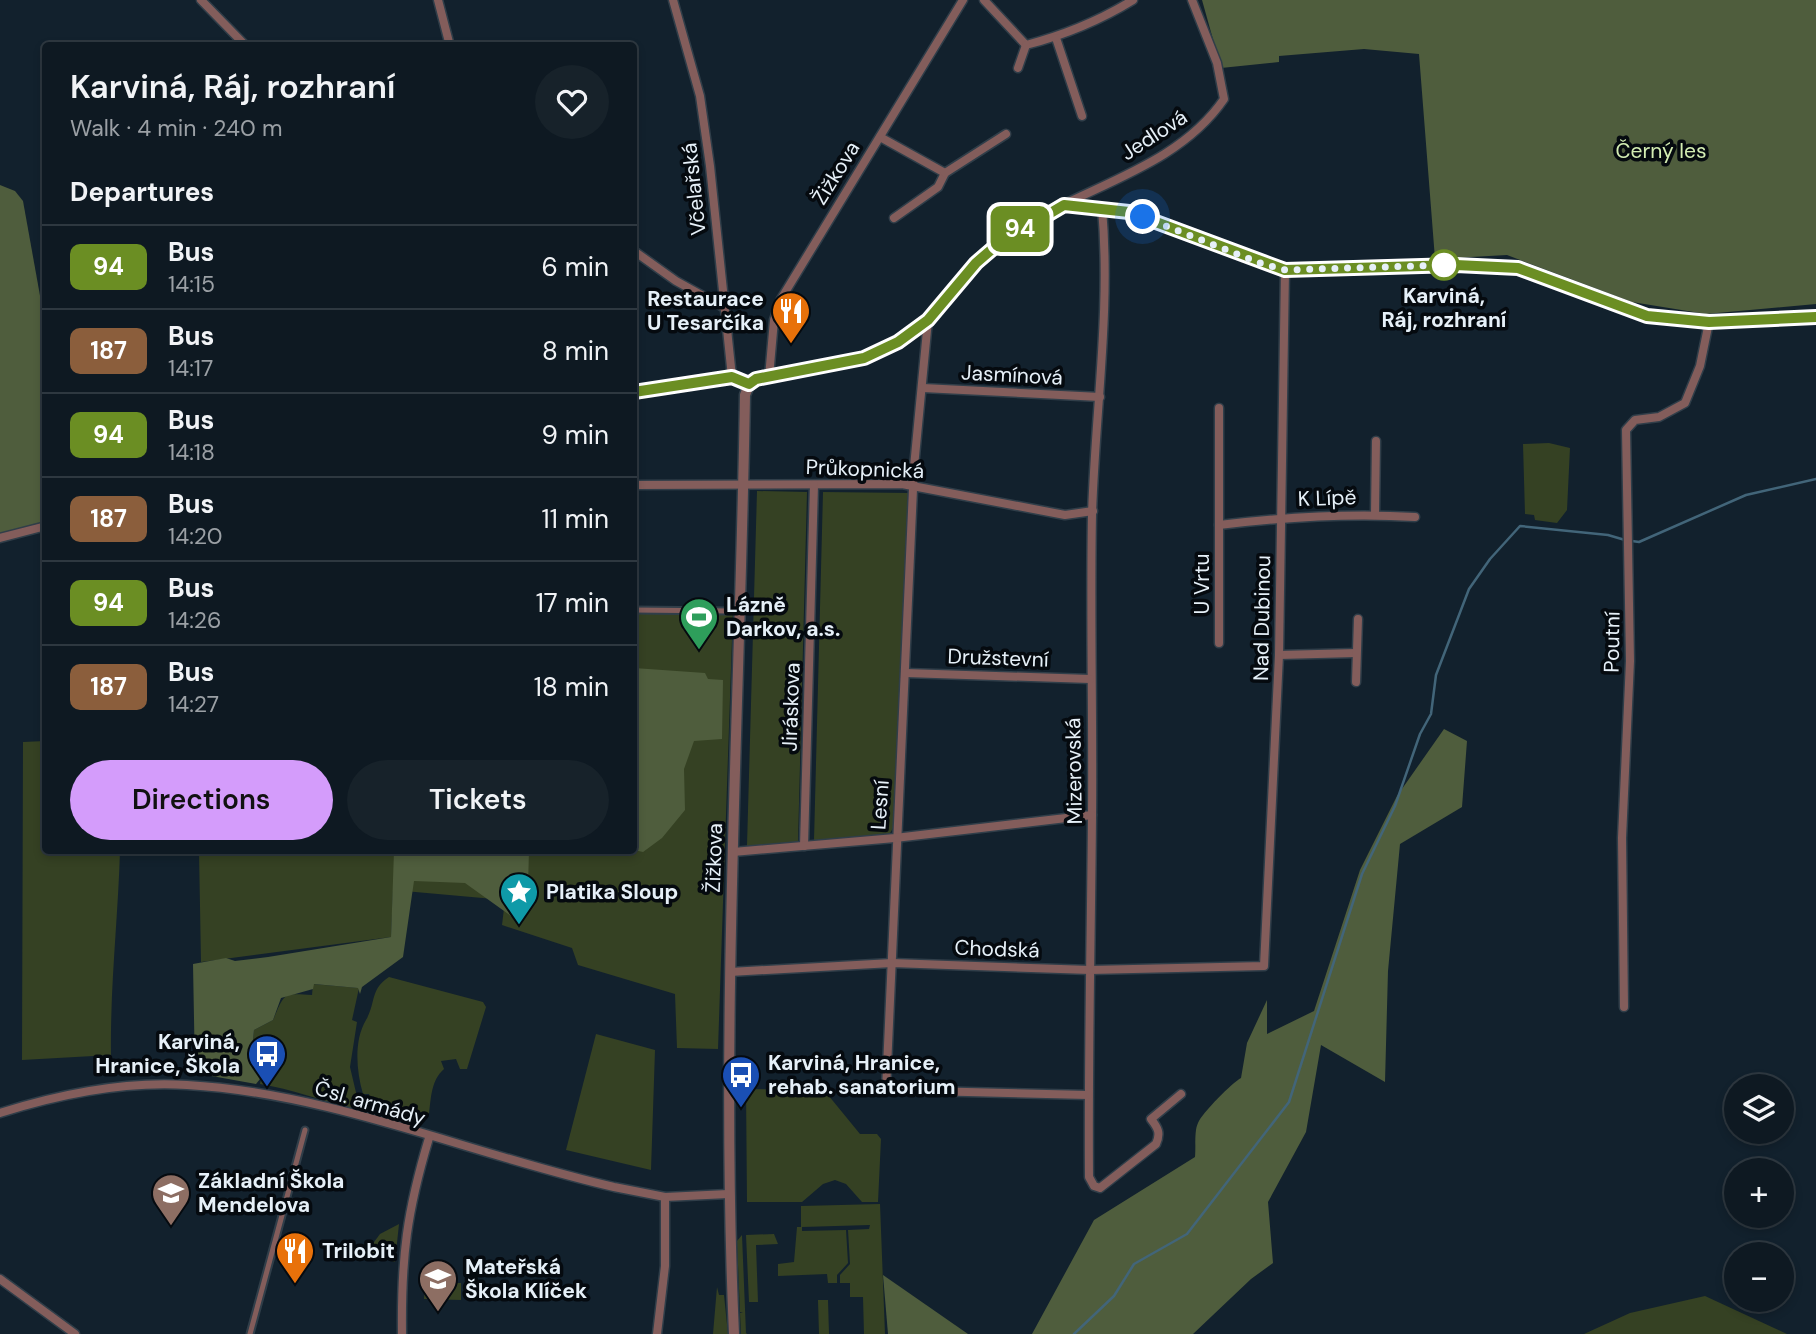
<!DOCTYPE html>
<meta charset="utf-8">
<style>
body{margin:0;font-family:"DM Sans",sans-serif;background:#17222a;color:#f1f3f6;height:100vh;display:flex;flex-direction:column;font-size:26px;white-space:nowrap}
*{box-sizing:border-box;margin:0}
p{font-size:23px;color:#9ba0a5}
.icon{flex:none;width:38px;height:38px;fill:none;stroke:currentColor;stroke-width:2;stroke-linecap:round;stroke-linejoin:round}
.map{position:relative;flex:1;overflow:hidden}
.side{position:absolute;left:42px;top:42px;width:595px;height:812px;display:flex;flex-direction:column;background:#0e1922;border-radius:7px;box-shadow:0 4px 10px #0003,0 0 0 2px #2e3840}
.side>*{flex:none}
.badge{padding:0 14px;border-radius:10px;font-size:24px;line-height:46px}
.tools{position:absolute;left:1724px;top:1074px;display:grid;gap:14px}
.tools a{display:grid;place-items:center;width:70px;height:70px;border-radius:50%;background:#0e1922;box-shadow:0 4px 10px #0003,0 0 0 2px #2e3840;font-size:35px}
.you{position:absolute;width:35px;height:35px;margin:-18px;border:5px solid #fff;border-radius:50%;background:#1a73e8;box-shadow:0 0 0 10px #1a73e833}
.map>.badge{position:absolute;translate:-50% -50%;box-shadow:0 0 0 4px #fff}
h2{padding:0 28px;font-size:26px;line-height:63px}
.round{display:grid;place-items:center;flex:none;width:74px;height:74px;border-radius:37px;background:#17222a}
.headline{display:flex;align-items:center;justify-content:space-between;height:119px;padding:0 28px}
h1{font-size:33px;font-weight:600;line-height:52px}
.cta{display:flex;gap:14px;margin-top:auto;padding:14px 28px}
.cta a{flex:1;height:80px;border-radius:42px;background:#d49cfb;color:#111;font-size:28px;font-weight:600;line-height:80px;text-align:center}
.cta a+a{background:#17222a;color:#f1f3f6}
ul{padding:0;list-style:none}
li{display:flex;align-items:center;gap:21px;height:84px;padding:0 28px;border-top:2px solid #2e3840}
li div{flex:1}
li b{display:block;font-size:26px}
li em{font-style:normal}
li .badge{min-width:77px;font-weight:700;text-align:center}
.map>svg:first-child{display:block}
.green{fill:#354123}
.forest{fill:#4f5d3d}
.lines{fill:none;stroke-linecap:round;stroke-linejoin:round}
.stream{stroke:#426579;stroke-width:2.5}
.pedestrian-casing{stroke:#303e49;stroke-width:9}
.minor-casing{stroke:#303e49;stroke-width:11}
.tertiary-casing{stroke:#303e49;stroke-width:13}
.pedestrian{stroke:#835d5b;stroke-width:5}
.minor{stroke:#835d5b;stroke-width:8}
.tertiary{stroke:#835d5b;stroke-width:10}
.line-casing{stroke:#fff;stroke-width:16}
.line{stroke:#6b8e23;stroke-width:10}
.walk{stroke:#e6f0f8;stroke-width:7;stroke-dasharray:0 12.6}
.stop-dot{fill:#fff;stroke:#6b8e23;stroke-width:3.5}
.labels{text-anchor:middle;stroke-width:7;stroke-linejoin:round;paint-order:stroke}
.street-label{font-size:21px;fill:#e6f0f8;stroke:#050a0f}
.park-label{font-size:21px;fill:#d4eeb3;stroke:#050a0f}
.stop-label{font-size:21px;font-weight:bold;fill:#e6f0f8;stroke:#050a0f}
.poi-label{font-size:21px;font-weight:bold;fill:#e6f0f8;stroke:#050a0f;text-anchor:start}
</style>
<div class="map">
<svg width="1816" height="1334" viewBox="0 0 1816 1334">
<rect width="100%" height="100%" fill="#12212d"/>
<g class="green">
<path d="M 1549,443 L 1570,448 L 1567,510 L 1557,523 L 1535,520 L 1534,515 L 1525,514 L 1523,444 Z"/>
<path d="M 757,491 L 807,492 L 798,842 L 747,846 Z"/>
<path d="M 823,492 L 909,493 L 893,828 L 889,835 L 814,841 Z"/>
<path d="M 634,607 L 733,610 L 718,1049 L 677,1048 L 675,994 L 578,965 L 572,948 L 502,925 L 505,900 L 393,890 L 391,937 L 201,962 L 199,851 L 634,850 Z"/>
<path d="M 45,741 L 46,850 L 120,851 C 118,919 110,987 111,1055 L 22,1060 L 23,742 Z"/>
<path d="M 389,977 L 483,1002 L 486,1007 L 467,1069 L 460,1069 L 456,1059 L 441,1061 L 444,1069 C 431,1080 431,1099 429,1114 L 370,1101 L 369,1094 L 363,1094 C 356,1070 354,1040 366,1020 C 376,1003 370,989 389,977 Z"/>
<path d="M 313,984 L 359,988 L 352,1020 L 357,1022 L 350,1067 L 358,1101 L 352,1108 C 319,1100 292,1089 260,1084 L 262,1075 L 252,1049 L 254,1030 L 273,1020 C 285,993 282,993 312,995 Z"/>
<path d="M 596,1034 L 655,1050 L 651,1170 L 566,1150 Z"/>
<path d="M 746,1089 L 824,1090 L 860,1134 L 877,1134 L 881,1139 L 878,1202 L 862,1202 L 846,1184 L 835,1180 L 823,1184 L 802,1202 L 747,1202 Z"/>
<path d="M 880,1204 L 885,1334 L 864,1334 L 863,1297 L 850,1297 L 850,1283 L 840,1283 L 840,1275 L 850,1264 L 848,1230 L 869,1229 L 870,1225 L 802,1227 L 802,1231 L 846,1230 L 848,1263 L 837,1275 L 837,1283 L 828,1283 L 827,1274 L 778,1276 L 778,1264 L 794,1262 L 797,1227 L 801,1227 L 801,1206 Z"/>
<path d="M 399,1224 L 395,1262 L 366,1253 L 380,1234 Z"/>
<path d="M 774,1234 L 778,1244 L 756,1245 L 758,1302 L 749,1302 L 746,1235 Z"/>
<path d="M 742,1235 L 746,1333 L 747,1334 L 741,1334 L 740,1313 L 743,1313 L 740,1312 L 737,1241 Z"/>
<path d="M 425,1282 L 461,1283 L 461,1300 L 424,1299 Z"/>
<path d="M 717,1287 L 719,1295 L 724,1295 L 728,1334 L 713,1334 Z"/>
<path d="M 1705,1296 L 1787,1334 L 1584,1334 L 1630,1313 Z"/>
<path d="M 818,1300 L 828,1300 L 829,1334 L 819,1334 Z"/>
</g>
<g class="forest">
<path d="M 1202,0 L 1816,0 L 1816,304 L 1706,314 L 1632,302 L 1507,255 L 1435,259 L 1419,54 L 1364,49 L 1279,56 L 1279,62 L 1221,68 Z"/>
<path d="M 0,185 L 15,191 L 23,201 L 46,329 L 45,524 L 0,536 Z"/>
<path d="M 634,668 L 705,673 L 708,679 L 723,680 L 722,739 L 694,741 L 684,769 L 685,810 L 662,838 L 643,852 L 634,850 Z"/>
<path d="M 1444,729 L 1467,741 L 1462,807 L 1400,844 L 1388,971 L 1385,1082 L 1321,1045 L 1306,1132 L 1268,1202 L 1273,1263 L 1251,1279 L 1193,1334 L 1032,1334 L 1094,1220 L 1195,1157 C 1196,1147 1194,1131 1198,1123 C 1202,1113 1233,1082 1241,1078 L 1247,1043 L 1267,1000 L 1267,1034 L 1314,1011 L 1360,870 L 1397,796 Z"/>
<path d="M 394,851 L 529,851 L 528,886 L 522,924 L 465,883 L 414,881 L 403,957 L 362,987 L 360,994 L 358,988 L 314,984 L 313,989 L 281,998 L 273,1020 L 254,1030 L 252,1049 L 268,1069 L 256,1084 L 195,1073 L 193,964 L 226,958 L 235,961 L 268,957 L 391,937 Z"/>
<path d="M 883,1275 L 968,1334 L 888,1334 Z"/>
</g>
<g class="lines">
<g class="stream">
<path d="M 1632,541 L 1639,542 L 1746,495 L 1816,479"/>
<path d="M 1074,1334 L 1114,1296 L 1134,1264 L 1187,1234 L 1289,1102 L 1362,874 L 1395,806 L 1420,734 L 1431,714 L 1436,675 L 1469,589 L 1490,559 L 1520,526 L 1608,535 L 1625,540"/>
</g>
<defs>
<g id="pedestrian">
<path d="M 634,610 L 729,611"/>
<path d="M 250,1334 L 305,1130"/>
</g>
<g id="minor">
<path d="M 201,0 L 246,46"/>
<path d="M 438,0 L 450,46"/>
<path d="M 673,0 L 700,96 L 710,166 L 732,377"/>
<path d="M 984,0 L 1026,45 C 1064,35 1099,21 1133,0"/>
<path d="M 1056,38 L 1082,116"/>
<path d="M 1018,68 L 1026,45"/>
<path d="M 880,137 L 945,173 L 938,187 L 894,218"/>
<path d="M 945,173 L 1006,134"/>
<path d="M 1067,205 L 1129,212 L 1285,270 L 1456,265 L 1518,268 L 1647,316 L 1709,322 L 1816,317"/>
<path d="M 1102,208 C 1111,310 1095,413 1092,515 C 1090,616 1093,716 1092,817 C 1091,937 1088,1057 1089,1177 L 1094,1186 L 1100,1188 L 1156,1144 C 1161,1133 1158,1128 1151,1119 L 1181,1094"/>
<path d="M 634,251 L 676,281 L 723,307"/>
<path d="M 928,320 L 914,467 L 886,1090 L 1088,1095"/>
<path d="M 769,377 L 774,320 L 781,299 L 963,0"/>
<path d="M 923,388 L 1100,397"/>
<path d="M 634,392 L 732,377 L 749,385 L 756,379 C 803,371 851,365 895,344 C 938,323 960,274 997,244 C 1067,189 1172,175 1224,99 L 1217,63 L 1192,0"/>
<path d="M 634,485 L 902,484 L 1065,515 L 1093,511"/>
<path d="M 1375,514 L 1376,441"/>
<path d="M 1219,525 C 1285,517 1350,513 1415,517"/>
<path d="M 0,538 L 46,526"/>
<path d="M 1219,643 L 1219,408"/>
<path d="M 1279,655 L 1356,653"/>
<path d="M 906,673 L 1090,679"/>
<path d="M 1356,682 L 1358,619"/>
<path d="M 804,846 L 814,485"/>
<path d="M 733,852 L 895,838 L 1092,815"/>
<path d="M 730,972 L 892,963 L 1090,970 L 1264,966 L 1279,655 L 1285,270"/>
<path d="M 1624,1007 L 1622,838 L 1630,661 L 1626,430 L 1635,420 L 1659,417 L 1685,403 L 1700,366 L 1709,322"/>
<path d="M 0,1113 C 60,1094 124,1081 187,1085 C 332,1093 473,1155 614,1187 L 665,1197 L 728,1194"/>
<path d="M 0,1279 L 75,1334"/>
<path d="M 402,1334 C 401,1257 407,1211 429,1138"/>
<path d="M 657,1334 L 665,1266 L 665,1197"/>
</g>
<path id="tertiary" d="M 734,1334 C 720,1021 740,708 745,395 L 749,385"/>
</defs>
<use href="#pedestrian" class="pedestrian-casing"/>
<use href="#minor" class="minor-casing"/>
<use href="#tertiary" class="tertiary-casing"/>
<use href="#pedestrian" class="pedestrian"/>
<use href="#minor" class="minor"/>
<use href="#tertiary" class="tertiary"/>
</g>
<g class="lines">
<defs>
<path id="line" d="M 634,392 L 732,377 L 749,384 L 756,379 L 864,358 L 898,342 L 928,320 L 976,263 L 998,244 L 1064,205 L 1129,212 L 1285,270 L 1456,265 L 1518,268 L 1647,316 L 1709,322 L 1816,317"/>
</defs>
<use href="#line" class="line-casing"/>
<use href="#line" class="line"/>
<path class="walk" d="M 1143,217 L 1260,263 L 1285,270 L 1447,265 L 1444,265"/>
</g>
<defs>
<symbol id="restaurant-pin" viewBox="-11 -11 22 30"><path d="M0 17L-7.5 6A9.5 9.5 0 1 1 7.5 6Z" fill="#e8710a" stroke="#050a0f"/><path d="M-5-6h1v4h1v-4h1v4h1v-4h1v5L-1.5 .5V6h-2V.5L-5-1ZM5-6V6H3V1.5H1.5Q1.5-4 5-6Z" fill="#fff"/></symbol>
<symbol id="stadium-pin" viewBox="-11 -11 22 30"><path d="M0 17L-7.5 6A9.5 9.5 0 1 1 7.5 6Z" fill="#2e9e5b" stroke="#050a0f"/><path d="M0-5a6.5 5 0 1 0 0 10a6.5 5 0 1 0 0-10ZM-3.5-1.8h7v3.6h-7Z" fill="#fff"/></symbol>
<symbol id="sight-pin" viewBox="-11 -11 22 30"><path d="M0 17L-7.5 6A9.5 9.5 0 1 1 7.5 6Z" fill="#0f9aa8" stroke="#050a0f"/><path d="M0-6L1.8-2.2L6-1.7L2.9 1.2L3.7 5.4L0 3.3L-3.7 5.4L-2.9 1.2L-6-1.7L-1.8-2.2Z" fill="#fff"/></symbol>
<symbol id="bus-pin" viewBox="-11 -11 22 30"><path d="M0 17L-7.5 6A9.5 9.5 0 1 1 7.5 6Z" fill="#1a4fb4" stroke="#050a0f"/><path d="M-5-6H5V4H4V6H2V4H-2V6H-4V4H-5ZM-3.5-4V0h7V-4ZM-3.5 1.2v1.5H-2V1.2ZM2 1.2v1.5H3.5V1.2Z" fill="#fff"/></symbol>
<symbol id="school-pin" viewBox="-11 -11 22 30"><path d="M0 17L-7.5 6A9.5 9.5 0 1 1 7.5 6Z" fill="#8d6e63" stroke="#050a0f"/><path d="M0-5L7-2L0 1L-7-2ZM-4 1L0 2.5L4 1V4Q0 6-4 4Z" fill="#fff"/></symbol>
</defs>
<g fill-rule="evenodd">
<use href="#restaurant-pin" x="769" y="289" width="44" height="60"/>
<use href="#stadium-pin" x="677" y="595" width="44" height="60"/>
<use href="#sight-pin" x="497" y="870" width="44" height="60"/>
<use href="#bus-pin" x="245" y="1032" width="44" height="60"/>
<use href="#bus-pin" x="719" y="1053" width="44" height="60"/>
<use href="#school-pin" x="149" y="1171" width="44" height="60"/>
<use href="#restaurant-pin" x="273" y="1229" width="44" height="60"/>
<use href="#school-pin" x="416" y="1257" width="44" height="60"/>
</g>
<circle class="stop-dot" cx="1444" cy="265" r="14"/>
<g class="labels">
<g class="street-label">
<text transform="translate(1154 135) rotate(-33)" y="7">Jedlová</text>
<text transform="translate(836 173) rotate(-58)" y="7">Žižkova</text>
<text transform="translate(694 189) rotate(-96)" y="7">Včelařská</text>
<text transform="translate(1012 375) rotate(3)" y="7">Jasmínová</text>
<text transform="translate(865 469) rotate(2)" y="7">Průkopnická</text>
<text transform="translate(1327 498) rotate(-2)" y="7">K Lípě</text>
<text transform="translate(1202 584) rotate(-90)" y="7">U Vrtu</text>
<text transform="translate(1262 618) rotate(-89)" y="7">Nad Dubinou</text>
<text transform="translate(1612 642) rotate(-89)" y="7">Poutní</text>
<text transform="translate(998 658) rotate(2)" y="7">Družstevní</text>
<text transform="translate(791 707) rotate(-88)" y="7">Jiráskova</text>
<text transform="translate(1074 771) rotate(-91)" y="7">Mizerovská</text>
<text transform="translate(880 805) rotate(-86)" y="7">Lesní</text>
<text transform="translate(714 858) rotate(-88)" y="7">Žižkova</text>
<text transform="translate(997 949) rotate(2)" y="7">Chodská</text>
<text transform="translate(370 1103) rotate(16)" y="7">Čsl. armády</text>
</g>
<g class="park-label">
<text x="1661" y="158">Černý les</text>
</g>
<g class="stop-label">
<text x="1444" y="303">Karviná,<tspan x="1444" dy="24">Ráj, rozhraní</tspan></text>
</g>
<g class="poi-label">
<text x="764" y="306" text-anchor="end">Restaurace<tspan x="764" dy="24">U Tesarčíka</tspan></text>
<text x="726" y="612">Lázně<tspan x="726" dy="24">Darkov, a.s.</tspan></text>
<text x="546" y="899">Platika Sloup</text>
<text x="240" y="1049" text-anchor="end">Karviná,<tspan x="240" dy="24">Hranice, Škola</tspan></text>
<text x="768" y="1070">Karviná, Hranice,<tspan x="768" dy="24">rehab. sanatorium</tspan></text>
<text x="198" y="1188">Základní Škola<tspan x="198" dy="24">Mendelova</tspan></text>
<text x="322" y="1258">Trilobit</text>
<text x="465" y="1274">Mateřská<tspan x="465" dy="24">Škola Klíček</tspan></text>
</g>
</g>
</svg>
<div class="tools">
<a><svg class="icon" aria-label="layers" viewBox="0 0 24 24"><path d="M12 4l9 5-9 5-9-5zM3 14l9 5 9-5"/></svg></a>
<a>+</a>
<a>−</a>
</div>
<div class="you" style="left:1143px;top:217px"></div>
<b class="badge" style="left:1020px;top:229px;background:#6b8e23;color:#fff">94</b>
<section class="side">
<div class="headline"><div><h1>Karviná, Ráj, rozhraní</h1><p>Walk · 4 min · 240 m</p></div><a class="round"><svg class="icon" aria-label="heart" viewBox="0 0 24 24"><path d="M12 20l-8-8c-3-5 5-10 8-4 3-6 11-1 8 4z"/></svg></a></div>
<h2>Departures</h2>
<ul>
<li><span class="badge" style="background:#6b8e23;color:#fff">94</span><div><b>Bus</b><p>14:15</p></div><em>6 min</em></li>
<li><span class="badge" style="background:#8b5e3c;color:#fff">187</span><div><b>Bus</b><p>14:17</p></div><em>8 min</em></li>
<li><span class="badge" style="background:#6b8e23;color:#fff">94</span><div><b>Bus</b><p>14:18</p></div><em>9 min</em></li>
<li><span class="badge" style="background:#8b5e3c;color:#fff">187</span><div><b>Bus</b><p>14:20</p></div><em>11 min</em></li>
<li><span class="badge" style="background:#6b8e23;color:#fff">94</span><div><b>Bus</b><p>14:26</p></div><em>17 min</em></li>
<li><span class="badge" style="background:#8b5e3c;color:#fff">187</span><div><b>Bus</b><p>14:27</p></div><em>18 min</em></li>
</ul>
<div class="cta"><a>Directions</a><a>Tickets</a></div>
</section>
</div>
